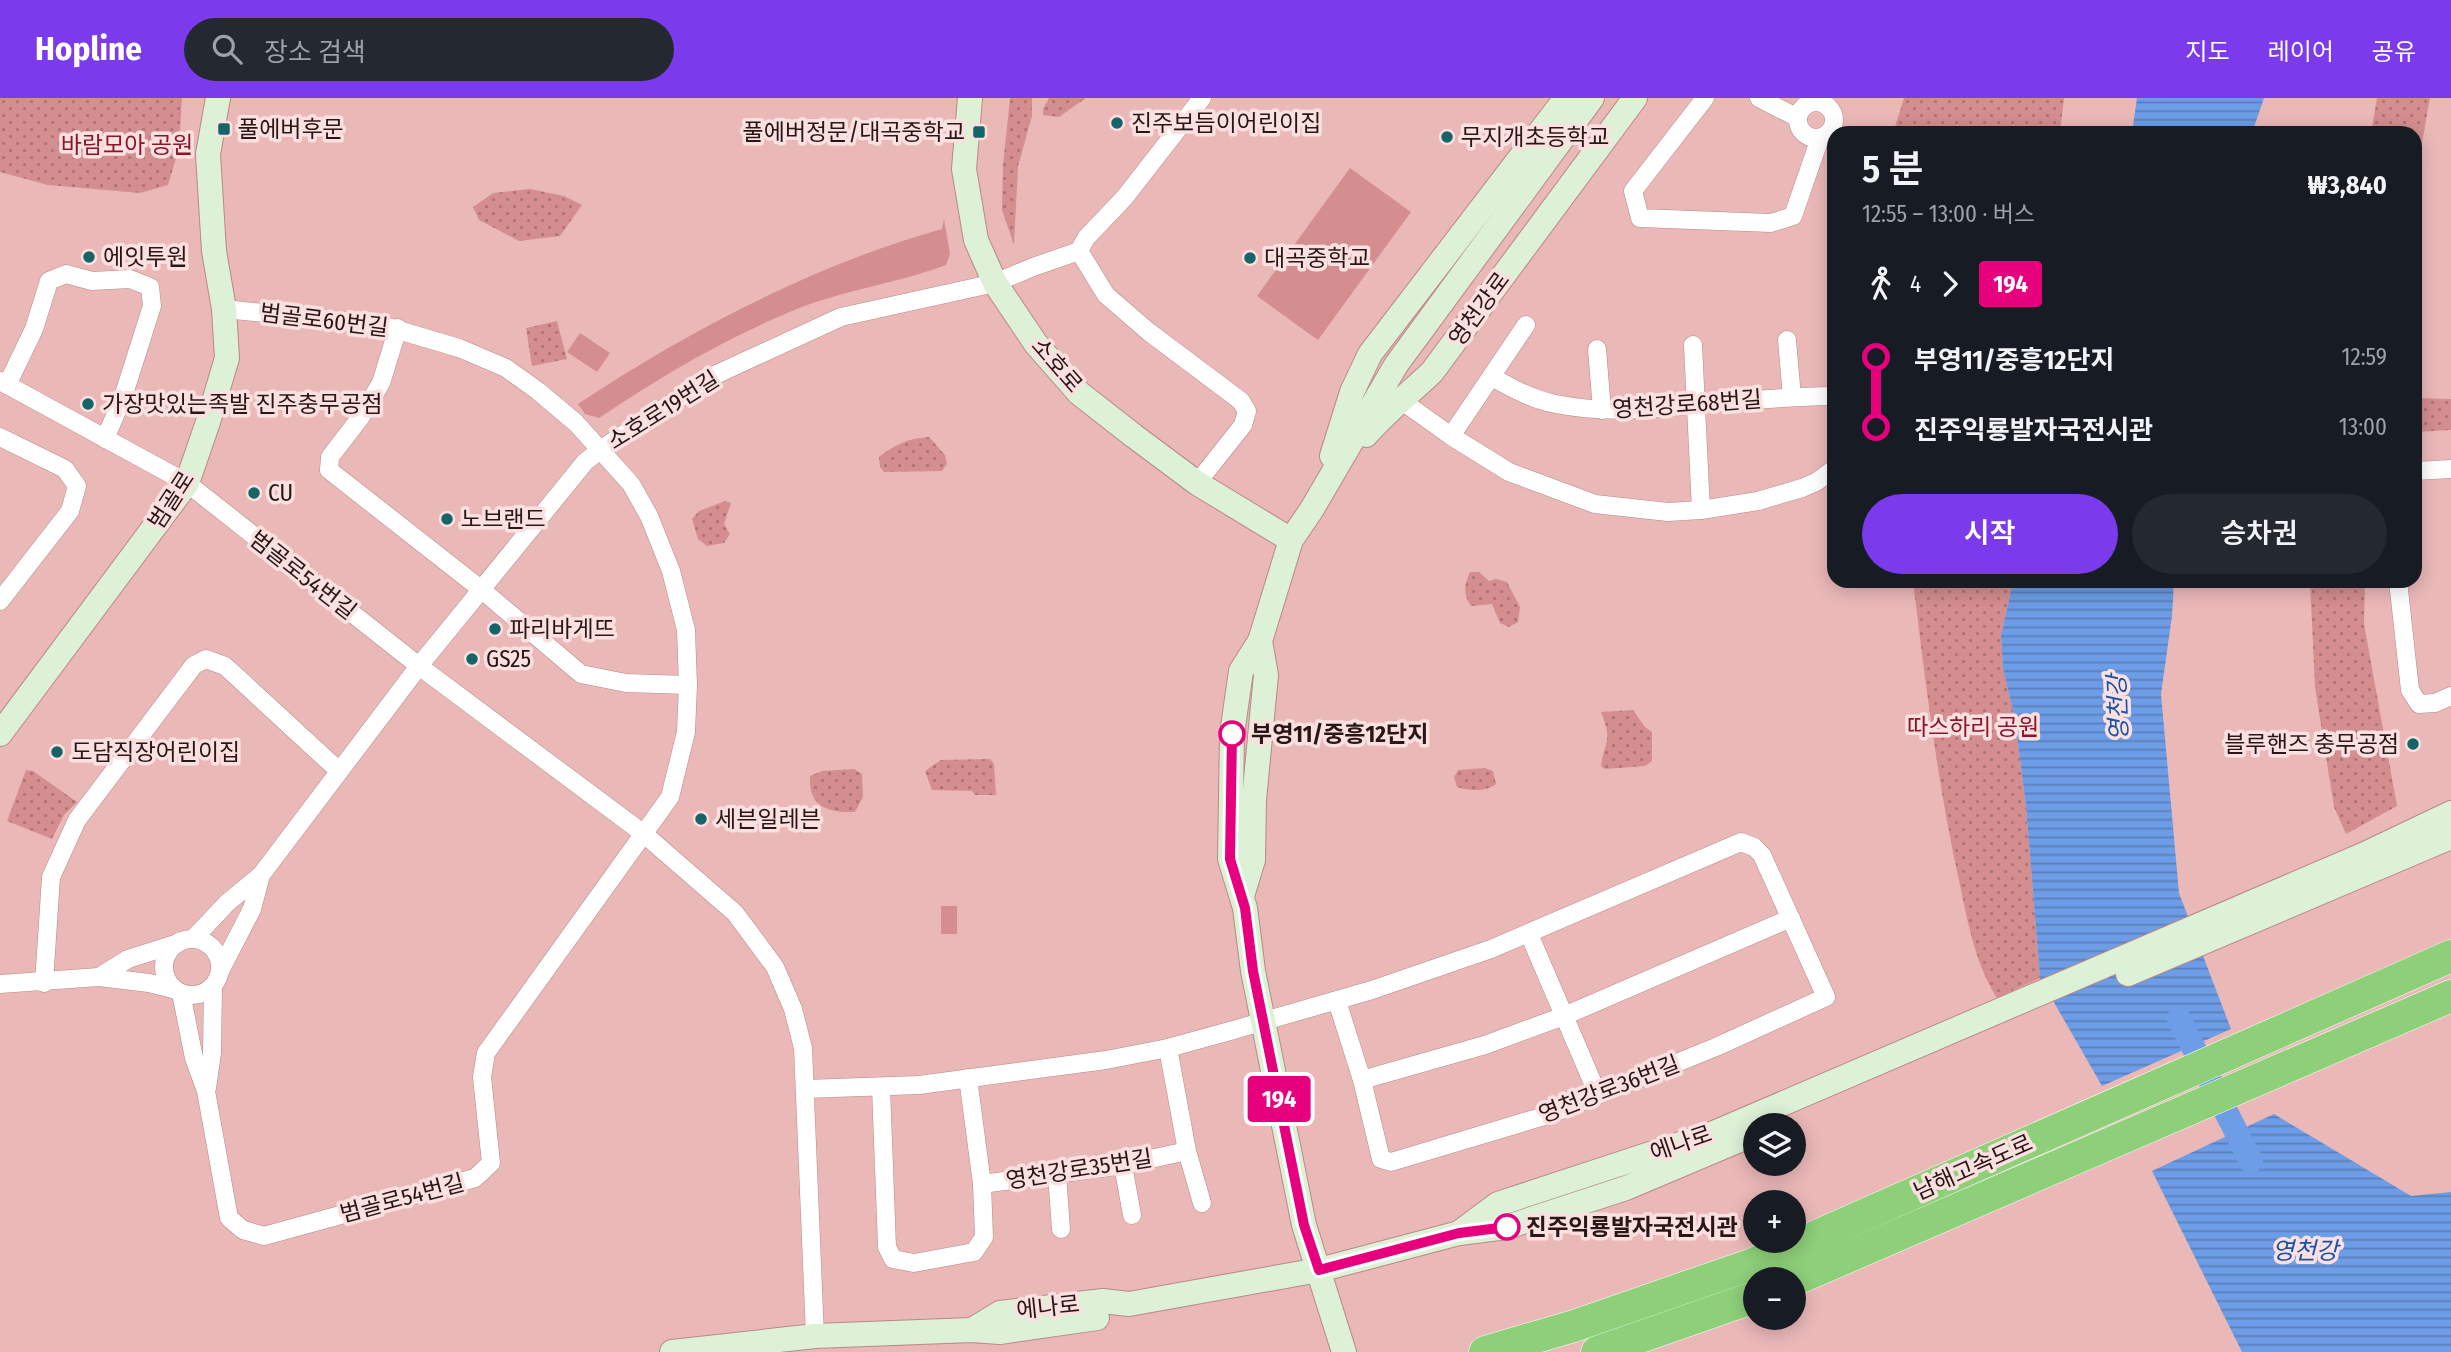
<!DOCTYPE html>
<html lang="ko">
<meta charset="utf-8">
<style>
body{margin:0;font-family:"Fira Sans Condensed","Noto Sans KR",sans-serif;background:#242831;color:#f1f3f6;height:100vh;display:flex;flex-direction:column;font-size:26px;white-space:nowrap}
*{box-sizing:border-box;margin:0}
p{font-size:23px;color:#9ea1a6}
.icon{flex:none;width:38px;height:38px;fill:none;stroke:currentColor;stroke-width:2;stroke-linecap:round;stroke-linejoin:round}
.map{position:relative;flex:1;overflow:hidden}
.sheet{position:absolute;left:1827px;top:28px;width:595px;height:462px;display:flex;flex-direction:column;background:#171b24;border-radius:21px;box-shadow:0 4px 18px #0003}
.sheet>*{flex:none}
.badge{padding:0 14px;border-radius:5px;font-size:24px;line-height:46px}
.tools{position:absolute;left:1743px;top:1015px;display:grid;gap:14px}
.tools a{display:grid;place-items:center;width:63px;height:63px;border-radius:50%;background:#171b24;box-shadow:0 4px 18px #0003;font-size:35px}
.map>.badge{position:absolute;translate:-50% -50%;box-shadow:0 0 0 4px #fff}
.legs{display:flex;align-items:center;gap:10px;height:77px;padding:0 35px;font-size:23px}
.legs p{margin-inline-start:auto}
.headline{display:flex;align-items:center;justify-content:space-between;height:119px;padding:0 35px}
h1{font-size:38px;font-weight:600;line-height:52px}
.cta{display:flex;gap:14px;margin-top:auto;padding:14px 35px}
.cta a{flex:1;height:80px;border-radius:42px;background:#7c3aed;color:#fff;font-size:28px;font-weight:600;line-height:80px;text-align:center}
.cta a+a{background:#242831;color:#f1f3f6}
ul{padding:0 35px;list-style:none}
li{display:flex;align-items:center;gap:24px;height:70px;font-size:26px}
li i{display:grid;place-items:center;width:10px;height:100%;margin:0 9px;background:currentColor}
li i::after{content:'';width:18px;height:18px;margin:-9px;border:5px solid;border-radius:50%;background:#171b24}
li p{margin-inline-start:auto}
li:first-child i{background:linear-gradient(#0000 50%,currentColor 0)}
li:last-child i{background:linear-gradient(currentColor 50%,#0000 0)}
header{display:flex;align-items:center;gap:42px;box-sizing:border-box;height:98px;padding:0 35px;background:#7c3aed;color:#fff}
header strong{font-size:33px}
nav{display:flex;gap:38px;margin-inline-start:auto;font-size:24px}
.search{width:490px;height:63px;background:#242831;display:flex;align-items:center;gap:18px;box-sizing:border-box;padding:0 24px;border-radius:38px;color:#9ea1a6;font-size:26px}
.map>svg:first-child{display:block}
.grass{fill:#d48e8f}
.park{fill:url(#park-dots)}
.water{fill:url(#water-rules)}
.lines{fill:none;stroke-linecap:round;stroke-linejoin:round}
.river{stroke:#6c9de6;stroke-width:24}
.street-casing{stroke:#b98888;stroke-width:19}
.secondary-casing{stroke:#b98888;stroke-width:26}
.highway-casing{stroke:#fff;stroke-width:33}
.street{stroke:#fff;stroke-width:18}
.secondary{stroke:#ddf1d7;stroke-width:24}
.highway{stroke:#8ed07a;stroke-width:32}
.line-1-casing{stroke:#fff;stroke-width:16}
.line-1{stroke:#e6007e;stroke-width:10}
.poi-dot{fill:#156467;stroke:#fbe0e0;stroke-width:2.5}
.stop-1-dot{fill:#fff;stroke:#e6007e;stroke-width:3.5}
.labels{text-anchor:middle;stroke-width:7;stroke-linejoin:round;paint-order:stroke}
.poi-label{font-size:23px;fill:#291617;stroke:#fbe0e0;text-anchor:start}
.park-label{font-size:23px;fill:#8b162a;stroke:#fbe0e0}
.street-label{font-size:23px;fill:#291617;stroke:#fbe0e0}
.stop-label{font-size:23px;font-weight:bold;fill:#291617;stroke:#fbe0e0;text-anchor:start}
.water-label{font-size:24px;font-style:italic;fill:#1753a8;stroke:#fbe0e0}
</style>
<header>
<strong>Hopline</strong>
<div class="search"><svg class="icon" aria-label="search" viewBox="0 0 24 24"><circle cx="10" cy="10" r="6"/><path d="M15 15l6 6"/></svg>장소 검색</div>
<nav><a>지도</a><a>레이어</a><a>공유</a></nav>
</header>
<div class="map">
<svg width="2451" height="1254" viewBox="0 0 2451 1254">
<defs>
<pattern id="park-dots" width="8" height="8" patternUnits="userSpaceOnUse" patternTransform="scale(1.75)"><rect width="8" height="8" fill="#d48e8f"/><path d="M2 2h.1M6 6h.1" fill="none" stroke="#ac7374" stroke-width="1.8" stroke-linecap="round"/></pattern>
<pattern id="water-rules" width="6" height="5" patternUnits="userSpaceOnUse" patternTransform="scale(1.75)"><rect width="6" height="5" fill="#6c9de6"/><path d="M0 2.5h6" fill="none" stroke="#597fb9"/></pattern>
</defs>
<rect width="100%" height="100%" fill="#ebb8b8"/>
<g class="grass">
<path d="M 1350,70 L 1411,114 L 1318,242 L 1257,198 Z"/>
<path d="M 944,121 L 950,156 L 946,167 C 896,186 842,192 792,213 C 724,241 660,279 599,320 L 585,316 L 578,306 C 686,234 816,166 942,131 Z"/>
<path d="M 580,235 L 610,255 L 597,274 L 567,254 Z"/>
<rect x="941" y="808" width="16" height="28"/>
</g>
<g class="park">
<path d="M 0,0 L 182,0 L 179,50 L 168,87 L 140,95 L 48,87 L 0,74 Z"/>
<path d="M 1010,0 L 1032,0 L 1032,18 L 1018,68 L 1014,147 L 1002,112 L 1003,67 Z"/>
<path d="M 1049,0 L 1086,0 L 1059,19 L 1043,17 L 1043,11 Z"/>
<path d="M 1904,0 L 2064,0 L 2060,35 L 1893,35 Z"/>
<path d="M 2377,0 L 2430,0 L 2415,84 L 2415,35 L 2371,35 Z"/>
<path d="M 530,91 L 564,98 L 582,107 L 560,138 L 519,143 L 479,122 L 473,109 L 493,95 Z"/>
<path d="M 557,223 L 567,261 L 532,268 L 526,230 Z"/>
<path d="M 2415,300 L 2451,301 L 2451,332 L 2415,334 Z"/>
<path d="M 929,339 L 945,357 L 947,366 L 942,373 L 884,374 L 880,369 L 879,359 C 894,347 909,340 929,339 Z"/>
<path d="M 725,403 L 731,405 L 724,426 L 730,436 L 724,445 L 707,448 L 698,441 L 692,421 L 699,413 Z"/>
<path d="M 1470,474 L 1479,474 L 1489,483 L 1496,481 L 1507,484 L 1520,509 L 1518,524 L 1509,529 L 1500,525 L 1492,506 L 1471,508 C 1463,496 1464,487 1470,474 Z"/>
<path d="M 1913,483 L 2013,483 L 2001,538 L 2003,570 L 2015,622 L 2026,708 L 2040,880 L 1997,900 C 1974,864 1967,819 1958,778 C 1937,681 1925,582 1913,483 Z"/>
<path d="M 2310,483 L 2365,483 L 2364,526 L 2397,708 L 2346,736 L 2334,709 L 2315,589 Z"/>
<path d="M 1633,612 L 1645,629 L 1652,634 L 1652,663 L 1645,668 L 1605,671 L 1601,668 C 1605,640 1613,645 1601,614 Z"/>
<path d="M 990,661 L 994,666 L 996,697 L 975,697 L 972,693 L 932,692 L 925,673 L 941,662 Z"/>
<path d="M 1485,670 L 1493,673 L 1496,686 C 1486,694 1469,693 1457,689 L 1454,679 L 1458,672 Z"/>
<path d="M 854,671 L 862,676 L 863,699 L 855,714 C 828,715 808,709 810,678 L 822,673 Z"/>
<path d="M 26,672 L 33,673 L 77,704 L 64,717 L 52,741 L 7,723 Z"/>
</g>
<g class="water">
<path d="M 2137,0 L 2264,0 L 2252,35 L 2132,35 Z"/>
<path d="M 2013,483 L 2174,483 L 2172,518 L 2161,596 L 2179,795 L 2231,931 L 2102,988 L 2040,880 L 2026,708 L 2015,622 L 2003,570 L 2001,538 Z"/>
<path d="M 2274,1016 L 2411,1098 L 2451,1094 L 2451,1254 L 2242,1254 L 2152,1073 Z"/>
</g>
<g class="lines">
<path class="river" d="M 2179,921 L 2251,1063"/>
<defs>
<g id="street">
<path d="M 1705,0 L 1633,93 L 1640,120 L 1771,125 L 1793,118 L 1820,40"/>
<path d="M 1759,0 L 1798,20"/>
<circle cx="1816" cy="22" r="18"/>
<path d="M 1079,153 L 1106,197 L 1149,234 L 1241,303 L 1247,313 L 1243,327 L 1197,385"/>
<path d="M 398,230 L 381,285 L 360,320 L 330,359 L 329,372 L 482,492 L 581,576 L 626,585 L 688,587"/>
<path d="M 1787,242 L 1792,299"/>
<path d="M 1693,247 L 1701,412"/>
<path d="M 1597,251 L 1602,312"/>
<path d="M 1492,279 C 1512,290 1533,302 1556,306 C 1605,316 1651,311 1700,306 C 1745,302 1789,299 1834,298"/>
<path d="M 0,283 L 187,385 L 419,568 L 644,736 L 735,815 L 775,869 L 793,911 L 803,950 L 815,1238"/>
<path d="M 7,287 L 34,231 L 49,183 L 66,176 L 92,183 L 130,181 L 150,189 L 152,208 L 123,299 L 105,341"/>
<path d="M 1402,303 L 1451,338 L 1509,374 L 1595,406 L 1668,414 L 1701,412 L 1758,403 L 1802,390 L 1816,384 L 1834,371"/>
<path d="M 1451,338 L 1526,227"/>
<path d="M 0,339 L 65,371 L 77,388 L 70,413 L 0,503"/>
<path d="M 2415,373 L 2451,371"/>
<path d="M 2398,483 L 2410,592 L 2419,606 L 2435,605 L 2451,598"/>
<path d="M 1529,836 L 1598,997"/>
<path d="M 194,840 L 227,805 L 261,777 L 419,568 L 585,364 L 601,351 L 715,277 L 841,219 L 995,185 L 1033,169 L 1079,153 L 1086,140 L 1125,99 L 1202,0"/>
<circle cx="192" cy="869" r="28"/>
<path d="M 220,873 L 252,811 L 261,777"/>
<path d="M 99,879 L 128,861 L 175,846"/>
<path d="M 44,885 L 51,779 L 77,722 L 194,567 L 206,561 L 225,568 L 339,673"/>
<path d="M 0,886 L 99,879 L 149,885 L 173,891"/>
<path d="M 181,895 L 194,960 L 206,993 L 229,1120 L 243,1132 L 264,1138 L 475,1080 L 491,1065 L 482,979 L 486,955 L 670,699 L 686,634 L 688,587 L 686,532 L 671,473 L 649,418 L 631,386 L 576,325 L 538,293 L 506,270 L 459,250 L 381,227 L 224,211"/>
<path d="M 1168,950 L 1187,1053 L 1202,1105"/>
<path d="M 1362,982 L 1485,947 L 1564,918 L 1791,820"/>
<path d="M 207,990 L 212,955 L 213,889"/>
<path d="M 881,990 L 887,1149 L 893,1161 L 914,1165 L 974,1154 L 984,1139 L 982,1086 L 968,980"/>
<path d="M 806,991 L 919,987 L 1106,962 L 1168,950 L 1230,933 L 1372,892 L 1491,851 L 1741,744 L 1754,749 L 1762,757 L 1826,899 L 1716,949 L 1551,1016 L 1391,1064 L 1381,1061 L 1362,982 L 1337,903"/>
<path d="M 1123,1067 L 1132,1117"/>
<path d="M 1057,1077 L 1061,1131"/>
<path d="M 982,1086 L 1123,1067 L 1187,1053"/>
</g>
<g id="secondary">
<path d="M 970,0 L 964,71 L 976,142 L 995,185 L 1036,246 L 1079,295 L 1134,338 L 1197,385 L 1291,442"/>
<path d="M 1366,337 C 1386,314 1410,295 1432,274 L 1635,0"/>
<path d="M 1332,358 L 1352,294 L 1370,256 L 1566,0"/>
<path d="M 0,636 L 187,385 L 208,324 L 227,260 L 224,211 L 214,153 L 208,56 L 218,0"/>
<path d="M 1242,798 L 1253,762 L 1254,702 L 1266,577 L 1260,543"/>
<path d="M 2128,876 L 2451,739"/>
<path d="M 1459,1135 L 1498,1106 L 1714,1035 L 2365,756 L 2451,715"/>
<path d="M 972,1232 L 1000,1215 L 1103,1203 L 1129,1206 L 1319,1172 L 1459,1135 L 1507,1129 L 1626,1090 L 1742,1041"/>
<path d="M 672,1254 L 815,1238 L 972,1232 L 1000,1234 L 1097,1220"/>
<path d="M 1344,1254 L 1304,1127 L 1253,873 L 1245,810 L 1230,761 L 1232,636 L 1241,573 L 1260,543 L 1291,442 L 1312,411 L 1396,267 L 1592,0"/>
</g>
<g id="highway">
<path d="M 1794,1182 L 2451,898"/>
<path d="M 1485,1254 L 1574,1228 L 1753,1166 L 2451,858"/>
<path d="M 1597,1254 L 1755,1199"/>
</g>
</defs>
<use href="#street" class="street-casing"/>
<use href="#secondary" class="secondary-casing"/>
<use href="#highway" class="highway-casing"/>
<use href="#street" class="street"/>
<use href="#secondary" class="secondary"/>
<use href="#highway" class="highway"/>
</g>
<g class="lines">
<defs>
<path id="line-1" d="M 1232,636 L 1230,761 L 1245,810 L 1253,873 L 1304,1127 L 1319,1172 L 1459,1135 L 1507,1129"/>
</defs>
<use href="#line-1" class="line-1-casing"/>
<use href="#line-1" class="line-1"/>
</g>
<g class="poi-dot">
<circle cx="1117" cy="25" r="7"/>
<rect x="217" y="24" width="14" height="14" rx="3.5"/>
<rect x="972" y="27" width="14" height="14" rx="3.5"/>
<circle cx="1447" cy="39" r="7"/>
<circle cx="89" cy="159" r="7"/>
<circle cx="1250" cy="160" r="7"/>
<circle cx="88" cy="306" r="7"/>
<circle cx="254" cy="395" r="7"/>
<circle cx="447" cy="421" r="7"/>
<circle cx="495" cy="531" r="7"/>
<circle cx="472" cy="561" r="7"/>
<circle cx="2413" cy="646" r="7"/>
<circle cx="57" cy="654" r="7"/>
<circle cx="701" cy="721" r="7"/>
</g>
<g class="stop-1-dot">
<circle cx="1232" cy="636" r="12"/>
<circle cx="1507" cy="1129" r="12"/>
</g>
<g class="labels">
<g class="poi-label">
<text x="1131" y="33">진주보듬이어린이집</text>
<text x="238" y="39">풀에버후문</text>
<text x="965" y="42" text-anchor="end">풀에버정문/대곡중학교</text>
<text x="1461" y="47">무지개초등학교</text>
<text x="103" y="167">에잇투원</text>
<text x="1264" y="168">대곡중학교</text>
<text x="102" y="314">가장맛있는족발 진주충무공점</text>
<text x="268" y="403">CU</text>
<text x="461" y="429">노브랜드</text>
<text x="509" y="539">파리바게뜨</text>
<text x="486" y="569">GS25</text>
<text x="2399" y="654" text-anchor="end">블루핸즈 충무공점</text>
<text x="71" y="662">도담직장어린이집</text>
<text x="715" y="729">세븐일레븐</text>
</g>
<g class="park-label">
<text x="127" y="55">바람모아 공원</text>
<text x="1973" y="637">따스하리 공원</text>
</g>
<g class="street-label">
<text transform="translate(1479 211) rotate(-54)" y="8">영천강로</text>
<text transform="translate(324 222) rotate(7)" y="8">범골로60번길</text>
<text transform="translate(1057 267) rotate(49)" y="8">소호로</text>
<text transform="translate(1687 306) rotate(-4)" y="8">영천강로68번길</text>
<text transform="translate(663 312) rotate(-32)" y="8">소호로19번길</text>
<text transform="translate(171 402) rotate(-57)" y="8">범골로</text>
<text transform="translate(303 477) rotate(38)" y="8">범골로54번길</text>
<text transform="translate(1609 991) rotate(-21)" y="8">영천강로36번길</text>
<text transform="translate(1681 1045) rotate(-19)" y="8">에나로</text>
<text transform="translate(1973 1069) rotate(-24)" y="8">남해고속도로</text>
<text transform="translate(1079 1071) rotate(-9)" y="8">영천강로35번길</text>
<text transform="translate(402 1100) rotate(-15)" y="8">범골로54번길</text>
<text transform="translate(1048 1209) rotate(-6)" y="8">에나로</text>
</g>
<g class="stop-label">
<text x="1251" y="644">부영11/중흥12단지</text>
<text x="1526" y="1137">진주익룡발자국전시관</text>
</g>
<g class="water-label">
<text transform="translate(2118 610) rotate(-92)" y="8">영천강</text>
<text x="2305" y="1161">영천강</text>
</g>
</g>
</svg>
<div class="tools">
<a><svg class="icon" aria-label="layers" viewBox="0 0 24 24"><path d="M12 4l9 5-9 5-9-5zM3 14l9 5 9-5"/></svg></a>
<a>+</a>
<a>−</a>
</div>
<b class="badge" style="left:1279px;top:1001px;background:#e6007e;color:#fff">194</b>
<section class="sheet">
<div class="headline"><div><h1>5 분</h1><p>12:55 – 13:00 · 버스</p></div><b>₩3,840</b></div>
<div class="legs"><svg class="icon" aria-label="walk" viewBox="0 0 24 24"><circle cx="13" cy="4" r="2"/><path d="M13 8l-2 6 4 7M11 14l-3 7M7 12l3-4h3l4 4"/></svg>4<svg class="icon" aria-label="forward" viewBox="0 0 24 24"><path d="M9 5l7 7-7 7"/></svg><b class="badge" style="background:#e6007e;color:#fff">194</b></div>
<ul>
<li><i style="color:#e6007e"></i><b>부영11/중흥12단지</b><p>12:59</p></li>
<li><i style="color:#e6007e"></i><b>진주익룡발자국전시관</b><p>13:00</p></li>
</ul>
<div class="cta"><a>시작</a><a>승차권</a></div>
</section>
</div>
